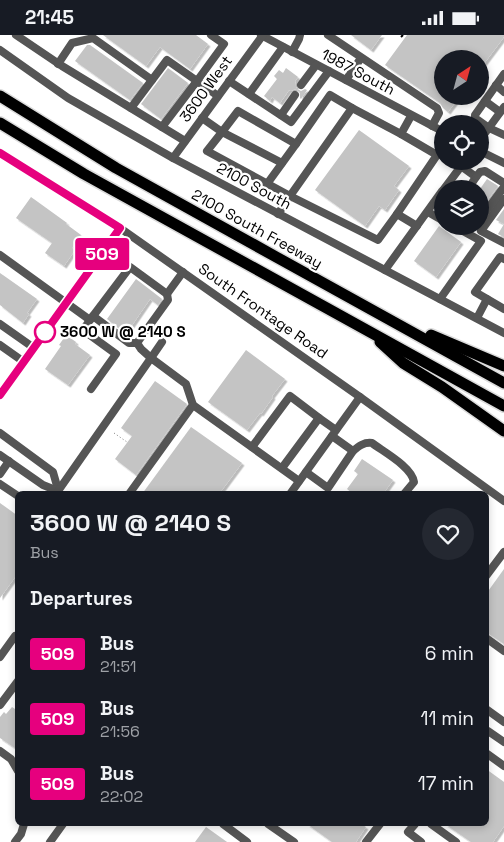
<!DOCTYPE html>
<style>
body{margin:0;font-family:"Space Grotesk",sans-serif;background:#242831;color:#f1f3f6;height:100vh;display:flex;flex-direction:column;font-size:19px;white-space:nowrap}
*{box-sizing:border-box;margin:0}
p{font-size:16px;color:#9ea1a6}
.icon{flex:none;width:28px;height:28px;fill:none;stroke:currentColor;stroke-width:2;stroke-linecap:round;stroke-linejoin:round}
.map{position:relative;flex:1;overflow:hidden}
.drawer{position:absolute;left:15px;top:456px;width:474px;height:335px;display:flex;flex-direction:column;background:#171b24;border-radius:8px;box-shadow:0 2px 8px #0003}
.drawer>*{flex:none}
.badge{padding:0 10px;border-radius:4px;font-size:18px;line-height:32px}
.needle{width:32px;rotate:36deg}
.fabs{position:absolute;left:434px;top:15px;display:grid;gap:10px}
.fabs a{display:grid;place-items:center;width:55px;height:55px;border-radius:50%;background:#171b24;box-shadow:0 2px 8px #0003;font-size:25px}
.map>.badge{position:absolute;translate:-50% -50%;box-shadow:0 0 0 2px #fff}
h2{padding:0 15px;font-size:19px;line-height:45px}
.round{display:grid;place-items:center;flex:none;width:52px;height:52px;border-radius:26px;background:#242831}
.summary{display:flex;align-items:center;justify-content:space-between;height:85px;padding:0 15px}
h1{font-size:24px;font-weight:800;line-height:38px}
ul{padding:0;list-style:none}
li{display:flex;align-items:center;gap:15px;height:65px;padding:0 15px}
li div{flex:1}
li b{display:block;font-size:19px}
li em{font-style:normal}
li .badge{min-width:55px;font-weight:700;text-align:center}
.status{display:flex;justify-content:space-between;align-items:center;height:35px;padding:0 25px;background:#171b24;direction:ltr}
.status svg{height:14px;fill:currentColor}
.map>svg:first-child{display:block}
.building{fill:#c4c4c4;filter:url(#shadow)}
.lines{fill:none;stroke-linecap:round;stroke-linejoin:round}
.highway-casing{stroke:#dbdbdb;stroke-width:14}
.path{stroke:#777;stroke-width:1;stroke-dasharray:1 2.5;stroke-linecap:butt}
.minor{stroke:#555;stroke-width:8}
.highway{stroke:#000;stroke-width:11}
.rail{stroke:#000;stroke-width:2;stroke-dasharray:8 2.5 1 2.5;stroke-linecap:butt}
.line-casing{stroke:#fff;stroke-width:11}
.line{stroke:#e6007e;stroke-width:8}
.stop-dot{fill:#fff;stroke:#e6007e;stroke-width:2.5}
.labels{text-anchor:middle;stroke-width:4.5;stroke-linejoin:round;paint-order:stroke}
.street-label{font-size:15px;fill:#000;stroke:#fff}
.stop-label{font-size:15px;font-weight:bold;fill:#000;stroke:#fff;text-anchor:start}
</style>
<div class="status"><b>21:45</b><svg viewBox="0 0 49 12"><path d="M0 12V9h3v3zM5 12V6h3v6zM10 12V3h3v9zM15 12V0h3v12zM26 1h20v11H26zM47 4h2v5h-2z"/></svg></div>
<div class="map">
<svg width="504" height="807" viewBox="0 0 504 807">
<defs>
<filter id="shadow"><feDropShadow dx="2.5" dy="2.5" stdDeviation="0" flood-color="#0004"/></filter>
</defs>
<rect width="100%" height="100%" fill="#fff"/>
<g class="building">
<path d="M 103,0 L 196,0 L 208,9 L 190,34 L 160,12 L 146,31 Z"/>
<path d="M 351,0 L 382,0 L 371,15 Z"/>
<path d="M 407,0 L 504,0 L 504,2 L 480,34 L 480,24 L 442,24 L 442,61 L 460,61 L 448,77 L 443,73 L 440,68 L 385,30 Z"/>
<path d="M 87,10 L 90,10 L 143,48 L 130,65 L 75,26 Z"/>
<path d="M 168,33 L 188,48 L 161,84 L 141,69 Z"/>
<path d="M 286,33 L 298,42 L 295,46 L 296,52 L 297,54 L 301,56 L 305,54 L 307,55 L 301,64 L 300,63 L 300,57 L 295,54 L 291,56 L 289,55 L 280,68 L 272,62 L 270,66 L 264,61 L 277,44 L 274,41 L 279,35 L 283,38 Z"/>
<path d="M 359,95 L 409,131 L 394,151 L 399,155 L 385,175 L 379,171 L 365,191 L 315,155 Z"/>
<path d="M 487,144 L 498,151 L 480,175 L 480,154 Z"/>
<path d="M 31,162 L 67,188 L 66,189 L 81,200 L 72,213 L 75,215 L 64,231 L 45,218 L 52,208 L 16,183 Z"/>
<path d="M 504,174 L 504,202 L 498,199 L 504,189 L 496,185 Z"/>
<path d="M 439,191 L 461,207 L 436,242 L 414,226 Z"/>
<path d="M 0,238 L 37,264 L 27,278 L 29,279 L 23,288 L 0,270 Z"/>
<path d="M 136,244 L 162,264 L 158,270 L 150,264 L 126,299 L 107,284 Z"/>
<path d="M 66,300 L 76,307 L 75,309 L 90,320 L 68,350 L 45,334 L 61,311 L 59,310 Z"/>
<path d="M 246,315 L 285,344 L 272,361 L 273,362 L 261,379 L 260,378 L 247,395 L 208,367 Z"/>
<path d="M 155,346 L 187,369 L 136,440 L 115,424 L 132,401 L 121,393 Z"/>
<path d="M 191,392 L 242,428 L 219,459 L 142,459 Z"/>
<path d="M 362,424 L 393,445 L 383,459 L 353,459 L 347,454 L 358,439 L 354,436 Z"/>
<path d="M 0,468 L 18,481 L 18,538 L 0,563 Z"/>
<path d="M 504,534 L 504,609 L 486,597 L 486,559 Z"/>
<path d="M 12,672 L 18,676 L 18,715 L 0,703 L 0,682 L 4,677 L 6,679 Z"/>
<path d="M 486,734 L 504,747 L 504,791 L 493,807 L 471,807 L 445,789 L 486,789 Z"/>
<path d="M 307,789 L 361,789 L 366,792 L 356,807 L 332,807 Z"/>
<path d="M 206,792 L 227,807 L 195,807 Z"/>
</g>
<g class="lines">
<defs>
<g id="highway">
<path d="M 0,61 L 116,133 L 278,223 L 504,348"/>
<path d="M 0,88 L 84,139 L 504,371"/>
<path d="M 431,300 L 504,331"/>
<path d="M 380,307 L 403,328 L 442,352 L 504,396"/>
</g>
</defs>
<use href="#highway" class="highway-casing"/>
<path class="path" d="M 114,398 L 127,407"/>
<g class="minor">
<path d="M 16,0 L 62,31 L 162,92"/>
<path d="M 261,0 L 442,96"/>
<path d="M 328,0 L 437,73 L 439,78 L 432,91"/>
<path d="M 0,15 L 68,63 L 173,123 L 504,298"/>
<path d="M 292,17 L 299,4 L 300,0"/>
<path d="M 58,29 L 72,8 L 93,3 L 152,45"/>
<path d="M 504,39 L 475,80 L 475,83 L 489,93 L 504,100"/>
<path d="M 346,45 L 361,23"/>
<path d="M 229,46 L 291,87 L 329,36"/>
<path d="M 301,50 L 316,30"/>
<path d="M 496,50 L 504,57"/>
<path d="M 249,59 L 283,12"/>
<path d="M 485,66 L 500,77"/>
<path d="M 131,73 L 167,25 L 197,46 L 224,9 L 211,0"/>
<path d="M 281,80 L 295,60"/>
<path d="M 411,81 L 401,99 L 437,120 L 397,179 L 417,191"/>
<path d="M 202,83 L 222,97 L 207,116 L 290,161 L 278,179"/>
<path d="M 480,105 L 504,72"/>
<path d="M 185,106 L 162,92 L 197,46 L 218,61"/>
<path d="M 480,116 L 504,128"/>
<path d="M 0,118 L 120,193 L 360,362 L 504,466"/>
<path d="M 173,123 L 263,0"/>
<path d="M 282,128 L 222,97 L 238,76 L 296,109 L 330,60 L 352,73"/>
<path d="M 461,131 L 476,142 L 468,154"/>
<path d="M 476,142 L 480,137 L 485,136 L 504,148"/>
<path d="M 267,149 L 296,109"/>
<path d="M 444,154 L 465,126"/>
<path d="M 504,164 L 481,196 L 504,208"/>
<path d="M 428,177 L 442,185"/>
<path d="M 397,179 L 378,205 L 290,161 L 352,73 L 401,99"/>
<path d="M 481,183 L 504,152"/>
<path d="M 0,220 L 90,285 L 130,232 L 167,259 L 183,237"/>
<path d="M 504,224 L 500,222 L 475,257 L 504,274"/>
<path d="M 385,235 L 442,156"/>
<path d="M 440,264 L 481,206 L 454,191"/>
<path d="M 93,281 L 129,308 L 137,308"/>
<path d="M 477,283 L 487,264"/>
<path d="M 90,285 L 83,295 L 116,319 L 91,354"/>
<path d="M 0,289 L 34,313"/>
<path d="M 162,307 L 151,323 L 141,314 L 137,308 L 168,265 L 167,259"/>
<path d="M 0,310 L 24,327"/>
<path d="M 0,360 L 120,193"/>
<path d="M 0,398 L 53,437 L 59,458"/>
<path d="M 252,412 L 290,361 L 319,383"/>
<path d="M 353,416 C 359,411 364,407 372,408 C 384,417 412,432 414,447 L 404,459"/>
<path d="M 0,420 L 43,450 L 58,456"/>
<path d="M 282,433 L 319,383 L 336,395"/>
<path d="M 306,437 L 328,453 L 353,416 L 332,401"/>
<path d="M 0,439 L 9,426"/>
<path d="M 0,449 L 18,461"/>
<path d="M 58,456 L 151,323 L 186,349 L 193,370 L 299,446"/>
<path d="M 129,459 L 193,370"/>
<path d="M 290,459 L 360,362"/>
<path d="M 486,541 L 504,517"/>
<path d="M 486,603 L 504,616"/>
<path d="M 0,622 L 15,601 L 18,603"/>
<path d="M 0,670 L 18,646"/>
<path d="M 486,674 L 504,687"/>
<path d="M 486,699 L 488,696 L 504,707"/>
<path d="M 0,716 L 11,724 L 18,736"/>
<path d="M 486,718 L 504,731"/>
<path d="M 223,789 L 247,807"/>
<path d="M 268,789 L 294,807"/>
<path d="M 415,789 L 408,797 L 421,807"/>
<path d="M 431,789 L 456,807"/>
<path d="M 15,807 L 21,799 L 24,789"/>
<path d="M 50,807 L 63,789"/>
<path d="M 366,807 L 380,789"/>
</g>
<use href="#highway" class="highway"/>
<path class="rail" d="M 401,2 L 403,0"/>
</g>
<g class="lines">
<defs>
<path id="line" d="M 0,118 L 120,193 L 0,360"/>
</defs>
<use href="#line" class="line-casing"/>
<use href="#line" class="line"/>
</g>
<circle class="stop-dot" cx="45" cy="297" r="10"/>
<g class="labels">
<g class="street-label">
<text transform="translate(358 37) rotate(28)" y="5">1987 South</text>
<text transform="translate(206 54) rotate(-54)" y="5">3600 West</text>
<text transform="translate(254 151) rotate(28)" y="5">2100 South</text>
<text transform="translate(257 194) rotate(29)" y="5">2100 South Freeway</text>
<text transform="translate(263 276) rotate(35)" y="5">South Frontage Road</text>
</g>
<g class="stop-label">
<text x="60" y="302">3600 W @ 2140 S</text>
</g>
</g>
</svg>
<div class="fabs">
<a><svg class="needle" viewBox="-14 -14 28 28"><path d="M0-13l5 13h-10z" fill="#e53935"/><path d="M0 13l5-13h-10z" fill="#9ea1a6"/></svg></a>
<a><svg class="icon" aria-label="locate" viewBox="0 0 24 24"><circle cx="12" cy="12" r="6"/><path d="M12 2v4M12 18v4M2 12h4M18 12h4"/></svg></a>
<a><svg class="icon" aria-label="layers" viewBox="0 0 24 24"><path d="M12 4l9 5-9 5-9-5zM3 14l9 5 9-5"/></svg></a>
</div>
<b class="badge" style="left:102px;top:219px;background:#e6007e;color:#fff">509</b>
<section class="drawer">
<div class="summary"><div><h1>3600 W @ 2140 S</h1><p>Bus</p></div><a class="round"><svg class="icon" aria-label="heart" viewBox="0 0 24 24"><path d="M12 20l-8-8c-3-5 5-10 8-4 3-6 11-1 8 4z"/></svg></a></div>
<h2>Departures</h2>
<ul>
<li><span class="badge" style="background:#e6007e;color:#fff">509</span><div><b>Bus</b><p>21:51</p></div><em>6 min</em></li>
<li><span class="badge" style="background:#e6007e;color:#fff">509</span><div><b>Bus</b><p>21:56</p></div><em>11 min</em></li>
<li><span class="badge" style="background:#e6007e;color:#fff">509</span><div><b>Bus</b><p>22:02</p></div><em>17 min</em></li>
</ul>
</section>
</div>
